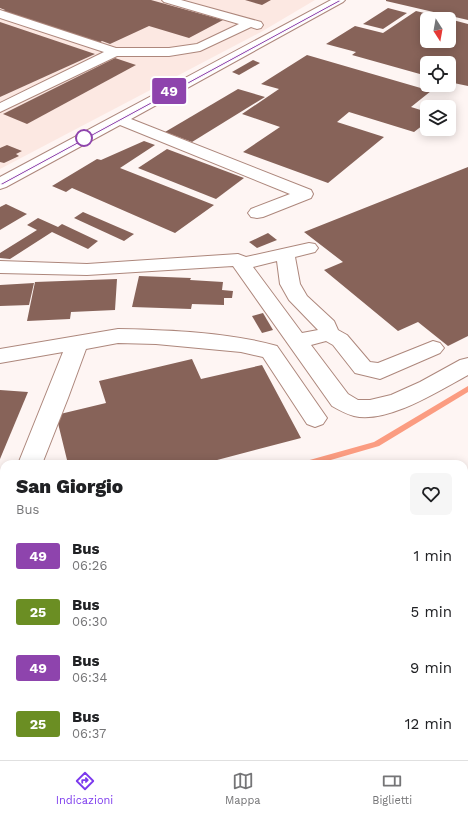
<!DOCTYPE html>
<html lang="it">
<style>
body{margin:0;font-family:"Work Sans",sans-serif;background:#f6f6f6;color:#202124;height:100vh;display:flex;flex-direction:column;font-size:15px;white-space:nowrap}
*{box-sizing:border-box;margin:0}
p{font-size:13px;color:#757577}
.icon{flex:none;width:22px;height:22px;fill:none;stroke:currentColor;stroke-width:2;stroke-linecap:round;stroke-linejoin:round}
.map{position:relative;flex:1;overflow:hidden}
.drawer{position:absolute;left:0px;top:460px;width:468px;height:300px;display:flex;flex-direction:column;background:#fff;border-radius:12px 12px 0 0;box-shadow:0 2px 10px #0003}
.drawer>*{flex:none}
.badge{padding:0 8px;border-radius:3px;font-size:14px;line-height:26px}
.needle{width:26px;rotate:169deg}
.buttons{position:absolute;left:420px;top:12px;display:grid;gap:8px}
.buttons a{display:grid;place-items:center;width:36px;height:36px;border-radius:6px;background:#fff;box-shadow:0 2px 10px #0003;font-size:20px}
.map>.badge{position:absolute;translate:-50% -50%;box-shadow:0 0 0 2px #fff}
.round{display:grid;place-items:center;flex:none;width:42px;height:42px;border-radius:6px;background:#f6f6f6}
.headline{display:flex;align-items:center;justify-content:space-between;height:68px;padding:0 16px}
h1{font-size:19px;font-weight:800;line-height:30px}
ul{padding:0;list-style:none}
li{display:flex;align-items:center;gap:12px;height:56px;padding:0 16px}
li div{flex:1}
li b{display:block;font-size:15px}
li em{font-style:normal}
li .badge{min-width:44px;font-weight:700;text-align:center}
.dock{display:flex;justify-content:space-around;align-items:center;height:56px;border-top:1px solid #e0e0e0;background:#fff;font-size:11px;color:#757577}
.dock a{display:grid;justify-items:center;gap:2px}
.dock .current{color:#7c3aed}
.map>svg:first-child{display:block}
.built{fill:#fce8e2}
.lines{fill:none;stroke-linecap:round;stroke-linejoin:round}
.stream{fill:#fb9c81;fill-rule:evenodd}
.building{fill:#876359}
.minor-casing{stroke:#ad877c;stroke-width:2}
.minor{fill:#fff;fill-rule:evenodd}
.line{fill:#8e44ad;stroke:#fff}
.stop-dot{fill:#fff;stroke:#8e44ad;stroke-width:2}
</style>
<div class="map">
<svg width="468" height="760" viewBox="0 0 468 760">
<rect width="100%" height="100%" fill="#fef5f3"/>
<path class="built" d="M 0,0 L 315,0 L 261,32 L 0,169 Z"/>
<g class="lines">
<g class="stream">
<path d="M 468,386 L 468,392 L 379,446 L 317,464 L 302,464 L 303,462 L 306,461 L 374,442 Z"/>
<path d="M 4,547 L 4,555 L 0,556 L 0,548 Z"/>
</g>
</g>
<g class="building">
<path d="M 0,0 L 151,0 L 223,20 L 189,38 L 149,26 L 110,44 L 102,41 L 97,44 L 0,12 L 5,10 L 0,8 Z"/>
<path d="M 245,0 L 271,0 L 262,5 Z"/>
<path d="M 386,0 L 468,0 L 468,20 L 386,1 Z"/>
<path d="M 388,8 L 407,13 L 383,29 L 363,24 Z"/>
<path d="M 416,11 L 445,18 L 427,19 L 427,41 L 449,41 L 449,19 L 468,24 L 468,86 L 449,82 L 449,63 L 427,63 L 427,76 L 352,55 L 356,52 L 326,44 L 355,26 L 383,33 Z"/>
<path d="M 0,22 L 95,54 L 0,97 Z"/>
<path d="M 307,55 L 431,91 L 411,107 L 427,112 L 427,122 L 414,132 L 349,112 L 337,122 L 384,137 L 328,183 L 243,152 L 280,127 L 242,114 L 279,89 L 261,84 Z"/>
<path d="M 115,58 L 136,65 L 27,124 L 3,114 Z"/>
<path d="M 253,60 L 260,63 L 239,75 L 232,72 Z"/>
<path d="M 238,89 L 265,97 L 192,142 L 165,132 Z"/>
<path d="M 144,141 L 155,145 L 120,168 L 214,205 L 175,233 L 72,188 L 66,192 L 52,186 L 97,159 L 101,160 Z"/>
<path d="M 7,145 L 22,151 L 16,154 L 19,156 L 4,163 L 0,162 L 0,148 Z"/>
<path d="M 167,149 L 244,178 L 216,199 L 138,168 Z"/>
<path d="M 468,167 L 468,336 L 448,346 L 418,322 L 398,331 L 324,270 L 343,262 L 304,232 Z"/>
<path d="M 6,204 L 27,214 L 0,230 L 0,207 Z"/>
<path d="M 83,212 L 134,234 L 124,241 L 74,218 Z"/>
<path d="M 38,218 L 58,227 L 62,224 L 98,241 L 88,249 L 52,232 L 10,259 L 0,258 L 0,253 L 37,230 L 27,225 Z"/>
<path d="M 268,233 L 277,240 L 257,248 L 249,242 Z"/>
<path d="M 139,276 L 191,278 L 190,280 L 223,282 L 222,290 L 233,291 L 232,298 L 224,298 L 224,305 L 192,304 L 191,309 L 132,307 Z"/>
<path d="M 117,279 L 115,310 L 71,312 L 70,319 L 27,321 L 35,282 Z"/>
<path d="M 34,283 L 29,305 L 0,306 L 0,285 Z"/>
<path d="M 263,313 L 273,330 L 262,333 L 252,316 Z"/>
<path d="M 192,359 L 201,379 L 262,365 L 301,438 L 202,464 L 68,464 L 56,415 L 106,403 L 99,381 Z"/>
<path d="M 0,390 L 28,392 L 0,459 Z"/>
</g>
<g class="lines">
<defs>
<g id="minor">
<path d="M 162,0 L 181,0 L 261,22 L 263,25 L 261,28 L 257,29 L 251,27 L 200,51 L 169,56 L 117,56 L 0,112 L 0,103 L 104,52 L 0,18 L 0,10 L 116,48 L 169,48 L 197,44 L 239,24 L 164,2 Z"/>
<path d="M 331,0 L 345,0 L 343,2 L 131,119 L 311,190 L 313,194 L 311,198 L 263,217 L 257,218 L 251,217 L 248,213 L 251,209 L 290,194 L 120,125 L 6,187 L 0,189 L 0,177 Z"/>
<path d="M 309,243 L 315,244 L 318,248 L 315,252 L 295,257 L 300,284 L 307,296 L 334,321 L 338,330 L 347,335 L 370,362 L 378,363 L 433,341 L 440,343 L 444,348 L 440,353 L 380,379 L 355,373 L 333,345 L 326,341 L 311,345 L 348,394 L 358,400 L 370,400 L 391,395 L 420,382 L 460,360 L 468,358 L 468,375 C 440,390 388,424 354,416 C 346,414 339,410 332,406 L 233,266 L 87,275 L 0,273 L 0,261 L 87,264 L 223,255 L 238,254 L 246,257 ZM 277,261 L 280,284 L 289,300 L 318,330 L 302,333 L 253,267 Z"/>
<path d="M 118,329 C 169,330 228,332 277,346 L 327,418 L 323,424 L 315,427 L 307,424 L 263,357 L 241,352 L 156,344 L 118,343 L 86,349 L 68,398 L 42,464 L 18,464 L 63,352 L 0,363 L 0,349 Z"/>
</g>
</defs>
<use href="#minor" class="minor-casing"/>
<use href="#minor" class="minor"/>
</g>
<path class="line" d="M 339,0 L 341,1 L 2,185 L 0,184 Z"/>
<circle class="stop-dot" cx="84" cy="138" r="8"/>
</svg>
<div class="buttons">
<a><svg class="needle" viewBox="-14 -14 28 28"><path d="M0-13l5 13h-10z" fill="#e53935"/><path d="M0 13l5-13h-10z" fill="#757577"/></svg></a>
<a><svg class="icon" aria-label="locate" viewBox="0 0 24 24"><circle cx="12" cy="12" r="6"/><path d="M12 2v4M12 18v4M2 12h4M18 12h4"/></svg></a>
<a><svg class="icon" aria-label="layers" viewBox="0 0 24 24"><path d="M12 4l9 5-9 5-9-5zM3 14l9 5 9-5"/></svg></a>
</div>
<b class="badge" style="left:169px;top:91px;background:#8e44ad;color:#fff">49</b>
<section class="drawer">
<div class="headline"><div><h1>San Giorgio</h1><p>Bus</p></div><a class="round"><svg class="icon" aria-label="heart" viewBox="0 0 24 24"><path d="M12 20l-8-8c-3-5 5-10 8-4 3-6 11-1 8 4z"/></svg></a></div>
<ul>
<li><span class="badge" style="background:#8e44ad;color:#fff">49</span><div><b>Bus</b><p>06:26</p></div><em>1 min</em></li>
<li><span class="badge" style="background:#6b8e23;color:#fff">25</span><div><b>Bus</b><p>06:30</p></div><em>5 min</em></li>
<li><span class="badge" style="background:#8e44ad;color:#fff">49</span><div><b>Bus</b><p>06:34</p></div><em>9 min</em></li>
<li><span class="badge" style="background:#6b8e23;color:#fff">25</span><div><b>Bus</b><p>06:37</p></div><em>12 min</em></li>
</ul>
</section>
</div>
<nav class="dock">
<a class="current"><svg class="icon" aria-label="directions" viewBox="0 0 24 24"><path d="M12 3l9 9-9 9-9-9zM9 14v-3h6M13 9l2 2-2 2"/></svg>Indicazioni</a>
<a><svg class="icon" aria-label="map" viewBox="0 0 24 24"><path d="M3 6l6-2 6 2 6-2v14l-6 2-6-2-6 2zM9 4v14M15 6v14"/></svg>Mappa</a>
<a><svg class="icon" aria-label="tickets" viewBox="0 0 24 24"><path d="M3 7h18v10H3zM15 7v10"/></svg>Biglietti</a>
</nav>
